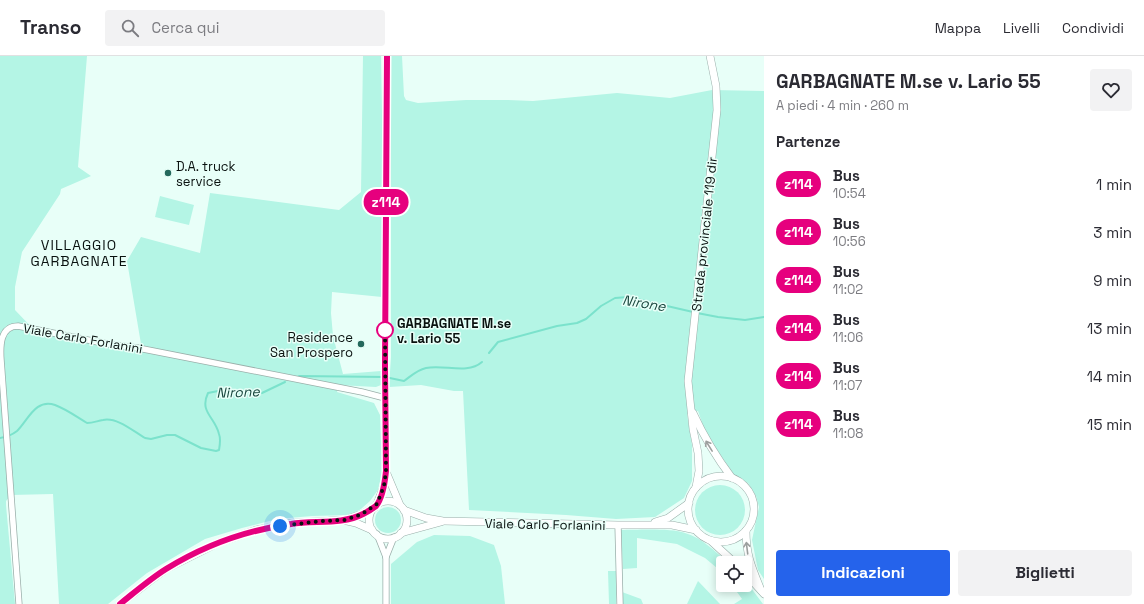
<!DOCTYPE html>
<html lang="it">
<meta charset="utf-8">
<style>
body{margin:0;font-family:"Space Grotesk",sans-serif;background:#f2f2f3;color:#2b2b33;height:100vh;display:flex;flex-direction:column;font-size:15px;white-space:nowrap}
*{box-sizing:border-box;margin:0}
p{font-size:13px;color:#7c7c81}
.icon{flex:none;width:22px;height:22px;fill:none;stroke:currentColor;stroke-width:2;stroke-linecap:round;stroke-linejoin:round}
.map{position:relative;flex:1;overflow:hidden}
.side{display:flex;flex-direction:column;background:#fff;width:380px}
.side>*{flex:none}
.badge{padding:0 8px;border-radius:13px;font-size:14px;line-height:26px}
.controls{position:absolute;left:716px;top:500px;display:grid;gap:8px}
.controls a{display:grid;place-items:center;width:36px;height:36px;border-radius:4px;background:#fff;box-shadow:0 2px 10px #0003;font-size:20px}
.you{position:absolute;width:20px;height:20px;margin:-10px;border:3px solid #fff;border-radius:50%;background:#1a73e8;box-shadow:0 0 0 6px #1a73e833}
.map>.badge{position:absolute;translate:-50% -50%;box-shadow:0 0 0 2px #fff}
h2{padding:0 12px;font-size:15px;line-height:36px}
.round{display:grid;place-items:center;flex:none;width:42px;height:42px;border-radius:4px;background:#f2f2f3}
.headline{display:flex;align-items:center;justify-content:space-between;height:68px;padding:0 12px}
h1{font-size:19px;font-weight:700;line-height:30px}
.cta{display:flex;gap:8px;margin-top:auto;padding:8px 12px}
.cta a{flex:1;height:46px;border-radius:4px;background:#2563eb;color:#fff;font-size:16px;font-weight:700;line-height:46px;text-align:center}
.cta a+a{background:#f2f2f3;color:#2b2b33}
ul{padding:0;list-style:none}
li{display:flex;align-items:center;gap:12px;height:48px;padding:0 12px}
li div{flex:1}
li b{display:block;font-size:15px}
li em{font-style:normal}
li .badge{min-width:44px;font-weight:700;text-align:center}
header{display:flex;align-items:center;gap:24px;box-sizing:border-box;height:56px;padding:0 20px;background:#fff;border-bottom:1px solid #e1e1e2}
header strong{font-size:19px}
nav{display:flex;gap:22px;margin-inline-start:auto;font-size:14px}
.search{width:280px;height:36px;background:#f2f2f3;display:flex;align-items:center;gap:10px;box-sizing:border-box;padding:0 14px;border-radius:4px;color:#7c7c81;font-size:15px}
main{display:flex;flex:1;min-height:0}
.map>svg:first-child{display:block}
.green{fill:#b4f5e5}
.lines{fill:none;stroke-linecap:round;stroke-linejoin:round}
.stream{stroke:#7be2cc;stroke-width:2}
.minor-casing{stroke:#9aafaa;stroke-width:7}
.tertiary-casing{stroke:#9aafaa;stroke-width:8}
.minor{stroke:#fff;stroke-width:5.5}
.tertiary{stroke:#fff;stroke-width:7}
.oneway{stroke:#9da09f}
.line-casing{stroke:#fff;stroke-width:9}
.line{stroke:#e6007e;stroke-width:6}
.walk{stroke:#09110f;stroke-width:4;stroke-dasharray:0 7.2}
.poi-dot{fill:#24695c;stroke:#e8fff8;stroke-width:1.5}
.stop-dot{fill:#fff;stroke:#e6007e;stroke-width:2}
.labels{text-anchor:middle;stroke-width:3;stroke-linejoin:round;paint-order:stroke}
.poi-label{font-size:13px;fill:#09110f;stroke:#e8fff8;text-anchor:start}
.street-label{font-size:13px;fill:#09110f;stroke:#e8fff8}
.stop-label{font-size:13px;font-weight:bold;fill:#09110f;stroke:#e8fff8;text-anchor:start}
.neighbourhood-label{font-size:14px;letter-spacing:1px;fill:#09110f;stroke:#e8fff8}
.water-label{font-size:14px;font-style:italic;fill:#19473e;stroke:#e8fff8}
</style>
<header>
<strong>Transo</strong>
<div class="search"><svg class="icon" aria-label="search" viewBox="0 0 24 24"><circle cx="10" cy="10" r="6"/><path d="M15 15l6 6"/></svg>Cerca qui</div>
<nav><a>Mappa</a><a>Livelli</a><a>Condividi</a></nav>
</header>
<main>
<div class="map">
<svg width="764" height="548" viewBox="0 0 764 548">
<rect width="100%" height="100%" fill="#e8fff8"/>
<g class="green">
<path d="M 0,0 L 87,0 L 78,111 L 91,120 L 61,133 L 60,138 L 22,196 L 15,231 L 15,254 L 37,277 L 135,293 L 141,288 L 127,205 L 141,181 L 200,197 L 210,137 L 339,154 L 361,136 L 363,0 L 381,0 L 384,176 L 382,241 L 332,236 L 331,257 L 333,280 L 343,318 L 381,315 L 381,329 L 376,331 L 338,329 L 337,336 L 374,347 L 380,359 L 382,417 L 378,434 L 370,445 L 361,453 L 351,459 L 312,460 L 277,463 L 242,472 L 205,483 L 147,517 L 108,548 L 59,548 L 53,438 L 11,439 L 6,445 L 6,449 L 15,548 L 0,548 Z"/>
<path d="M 391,0 L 402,0 L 404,40 L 406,44 L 418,47 L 466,44 L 507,44 L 533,45 L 617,37 L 670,42 L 712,34 L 764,35 L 764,523 L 758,514 L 752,484 L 759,451 L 756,440 L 748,427 L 735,420 L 706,378 L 698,355 L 687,358 L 692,389 L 692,425 L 684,442 L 655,461 L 616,463 L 566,459 L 469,454 L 463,335 L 454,335 L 421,329 L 389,331 L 391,301 Z"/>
<path d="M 160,140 L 194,149 L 189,169 L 155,161 Z"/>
<circle cx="720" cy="454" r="25"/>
<circle cx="388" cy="464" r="13"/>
<path d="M 621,474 C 637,474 671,472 685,477 C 702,482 715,495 728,507 L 723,507 L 723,517 L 705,502 L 677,488 L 637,482 L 637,512 L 623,513 Z"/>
<path d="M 434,479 L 470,480 L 494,489 L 501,510 L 505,548 L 391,548 L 391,508 L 417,486 Z"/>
<path d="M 608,515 L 617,515 L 616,548 L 609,548 Z"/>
<path d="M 745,524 L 763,548 L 734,548 L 742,543 L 732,529 L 745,529 Z"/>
<path d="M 698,525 L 720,548 L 687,548 Z"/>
<path d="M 622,536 L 641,543 L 643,548 L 623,548 Z"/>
</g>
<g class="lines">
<g class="stream">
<path d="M 697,257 L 718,261 L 745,264 L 764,261"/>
<path d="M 489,297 L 498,286 L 557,270 L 577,267 L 586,263 L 601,250 L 615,242 L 628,241 L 693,256"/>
<path d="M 296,322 L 299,320 L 385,321 L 404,325 C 411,320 417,314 426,312 C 444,308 467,319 482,306"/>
<path d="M 0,382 C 6,381 12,379 17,375 C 28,364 36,342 55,349 C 66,353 77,361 87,367 C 93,367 97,365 103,364 C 117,361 133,375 145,382 L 151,383 L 167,379 L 175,379 L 201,392 L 216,395 L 219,394 C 220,388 221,383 219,378 C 215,361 199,356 208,337 L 223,334 L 262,337 L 285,326"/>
</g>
<defs>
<g id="minor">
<path d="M 618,469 L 620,548"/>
<path d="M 377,478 L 386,501 L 386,548"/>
<path d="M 386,501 L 394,481"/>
<path d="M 19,548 L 1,304 C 0,290 0,270 18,270 L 108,288 L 138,292 L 362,336 L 385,342"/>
</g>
<g id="tertiary">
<path d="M 693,357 C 704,381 716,401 732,422"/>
<path d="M 387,418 L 400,449"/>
<circle cx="721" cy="453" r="33"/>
<path d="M 696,431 L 699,415 L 698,397 L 693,373 L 688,325 L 717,54 L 716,30 L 710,0"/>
<circle cx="388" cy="464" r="19"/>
<path d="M 377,448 L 384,430 L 386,415 L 385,310 L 387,0"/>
<path d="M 404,454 L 426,462 L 443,465 L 618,469 L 672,469 L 696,474"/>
<path d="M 347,465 L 356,467 L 372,474"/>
<path d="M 655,466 L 668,462 L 689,447"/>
<path d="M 746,475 C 746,499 752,512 761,534"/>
<path d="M 401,477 L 441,466"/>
<path d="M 711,485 L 735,507"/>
<path d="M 745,517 L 764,538"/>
<path d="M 120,548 L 151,524 L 166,513 L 218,487 L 256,474 L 292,467 L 345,464 L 362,458 L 374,452"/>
</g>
</defs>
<use href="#minor" class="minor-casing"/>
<use href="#tertiary" class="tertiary-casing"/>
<use href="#minor" class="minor"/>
<use href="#tertiary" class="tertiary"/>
</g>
<defs><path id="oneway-shaft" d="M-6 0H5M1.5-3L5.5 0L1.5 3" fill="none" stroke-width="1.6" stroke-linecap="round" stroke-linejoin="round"/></defs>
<g class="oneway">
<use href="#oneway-shaft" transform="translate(709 390) rotate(-122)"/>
<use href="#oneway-shaft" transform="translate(747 492) rotate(-97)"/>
</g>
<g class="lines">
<defs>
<path id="line" d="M 120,548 C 135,536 150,523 166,513 C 205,489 247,474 291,468 C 314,464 342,469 363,458 C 367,456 372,453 376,450 C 382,443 385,425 386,415 L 385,310 L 387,0"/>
</defs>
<use href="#line" class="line-casing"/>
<use href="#line" class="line"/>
<path class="walk" d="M 280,470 L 322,465 L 345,464 L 362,458 L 377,448 L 384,430 L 386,415 L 385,271 L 385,274"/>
</g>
<g class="poi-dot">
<circle cx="168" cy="117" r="4"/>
<circle cx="361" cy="288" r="4"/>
</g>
<circle class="stop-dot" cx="385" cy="274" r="8"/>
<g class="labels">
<g class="poi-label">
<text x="176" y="115">D.A. truck<tspan x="176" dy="15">service</tspan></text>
<text x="353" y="286" text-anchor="end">Residence<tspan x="353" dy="15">San Prospero</tspan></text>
</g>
<g class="street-label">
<text transform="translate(704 178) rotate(-84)" y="5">Strada provinciale 119 dir</text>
<text transform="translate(83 282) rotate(10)" y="5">Viale Carlo Forlanini</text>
<text transform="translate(545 468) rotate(1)" y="5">Viale Carlo Forlanini</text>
</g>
<g class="stop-label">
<text x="397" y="272">GARBAGNATE M.se<tspan x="397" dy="15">v. Lario 55</tspan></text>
</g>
<g class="neighbourhood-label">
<text x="79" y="194">VILLAGGIO<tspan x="79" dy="16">GARBAGNATE</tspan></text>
</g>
<g class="water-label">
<text transform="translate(644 247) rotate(9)" y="5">Nirone</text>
<text transform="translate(238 336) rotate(-2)" y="5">Nirone</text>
</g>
</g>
</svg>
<div class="controls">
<a><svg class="icon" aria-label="locate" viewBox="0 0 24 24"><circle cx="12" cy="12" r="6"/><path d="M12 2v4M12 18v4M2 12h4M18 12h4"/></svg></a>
</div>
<div class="you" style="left:280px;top:470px"></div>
<b class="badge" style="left:386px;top:146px;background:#e6007e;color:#fff">z114</b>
</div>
<section class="side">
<div class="headline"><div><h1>GARBAGNATE M.se v. Lario 55</h1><p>A piedi · 4 min · 260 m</p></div><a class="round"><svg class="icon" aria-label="heart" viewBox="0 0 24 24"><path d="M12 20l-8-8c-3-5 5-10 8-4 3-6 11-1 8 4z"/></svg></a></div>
<h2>Partenze</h2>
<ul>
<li><span class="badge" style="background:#e6007e;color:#fff">z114</span><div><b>Bus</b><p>10:54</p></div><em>1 min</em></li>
<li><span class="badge" style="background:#e6007e;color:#fff">z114</span><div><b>Bus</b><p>10:56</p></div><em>3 min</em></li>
<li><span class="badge" style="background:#e6007e;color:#fff">z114</span><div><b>Bus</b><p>11:02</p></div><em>9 min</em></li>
<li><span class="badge" style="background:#e6007e;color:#fff">z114</span><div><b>Bus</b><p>11:06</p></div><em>13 min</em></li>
<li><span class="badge" style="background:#e6007e;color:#fff">z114</span><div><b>Bus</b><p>11:07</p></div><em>14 min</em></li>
<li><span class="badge" style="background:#e6007e;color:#fff">z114</span><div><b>Bus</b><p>11:08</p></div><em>15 min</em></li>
</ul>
<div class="cta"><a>Indicazioni</a><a>Biglietti</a></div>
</section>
</main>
